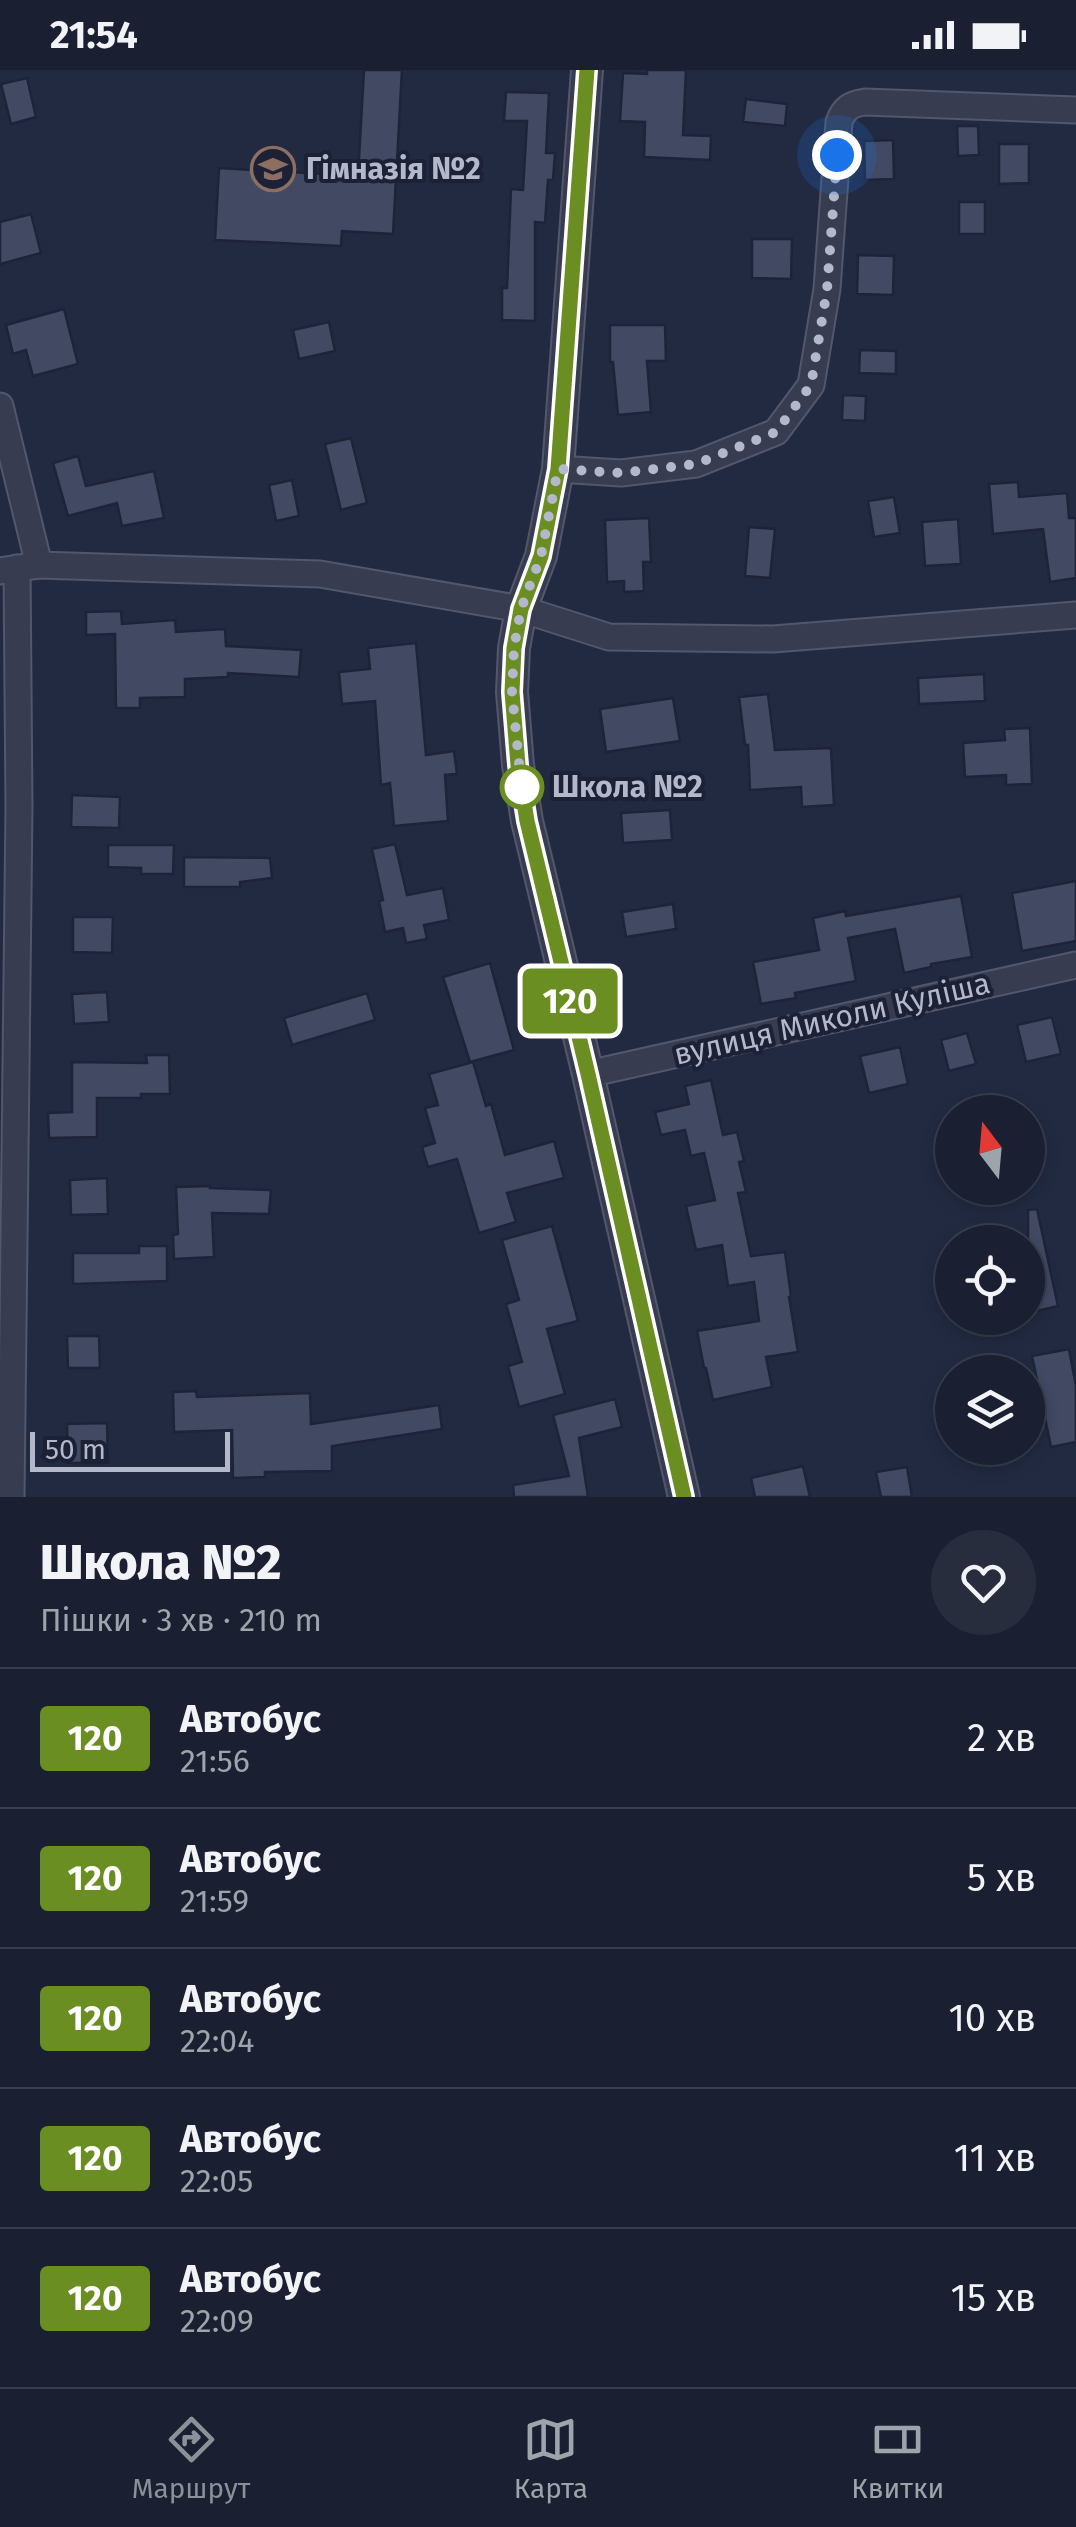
<!DOCTYPE html>
<html lang="uk">
<meta charset="utf-8">
<style>
body{margin:0;font-family:"Fira Sans",sans-serif;background:#272d3d;color:#f1f3f6;height:100vh;display:flex;flex-direction:column;font-size:38px;white-space:nowrap}
*{box-sizing:border-box;margin:0}
p{font-size:32px;color:#9fa3ab}
.icon{flex:none;width:55px;height:55px;fill:none;stroke:currentColor;stroke-width:2;stroke-linecap:round;stroke-linejoin:round}
.map{position:relative;height:1427px;overflow:hidden}
.drawer{display:flex;flex-direction:column;background:#1a2031;flex:1}
.drawer>*{flex:none}
.badge{padding:0 20px;border-radius:8px;font-size:35px;line-height:65px}
.needle{width:65px;rotate:344deg}
.controls{position:absolute;left:935px;top:1025px;display:grid;gap:20px}
.controls a{display:grid;place-items:center;width:110px;height:110px;border-radius:50%;background:#1a2031;box-shadow:0 5px 15px #0003,0 0 0 2px #383e4d;font-size:50px}
.scale{position:absolute;left:30px;bottom:25px;width:200px;box-sizing:border-box;padding-left:10px;border:5px solid #b3b8cb;border-top:0;font-size:28px;line-height:35px;white-space:nowrap;color:#b3b8cb;-webkit-text-stroke:8px #1c2136;paint-order:stroke}
.you{position:absolute;width:50px;height:50px;margin:-25px;border:8px solid #fff;border-radius:50%;background:#1a73e8;box-shadow:0 0 0 15px #1a73e833}
.map>.badge{position:absolute;translate:-50% -50%;box-shadow:0 0 0 5px #fff}
.round{display:grid;place-items:center;flex:none;width:105px;height:105px;border-radius:52px;background:#272d3d}
.headline{display:flex;align-items:center;justify-content:space-between;height:170px;padding:0 40px}
h1{font-size:48px;font-weight:800;line-height:75px}
ul{padding:0;list-style:none}
li{display:flex;align-items:center;gap:30px;height:140px;padding:0 40px;border-top:2px solid #383e4d}
li div{flex:1}
li b{display:block;font-size:38px}
li em{font-style:normal}
li .badge{min-width:110px;font-weight:700;text-align:center}
.status{display:flex;justify-content:space-between;align-items:center;height:70px;padding:0 50px;background:#1a2031;direction:ltr}
.status svg{height:28px;fill:currentColor}
.tabs{display:flex;justify-content:space-around;align-items:center;height:140px;border-top:2px solid #383e4d;background:#1a2031;font-size:28px;color:#9fa3ab}
.tabs a{display:grid;justify-items:center;gap:5px}
.tabs .active{color:#8c9099}
.map>svg:first-child{display:block}
.building{fill:#414963;stroke:#1e2338;stroke-width:2.5}
.lines{fill:none;stroke-linecap:round;stroke-linejoin:round}
.minor-casing{stroke:#52576b;stroke-width:29}
.tertiary-casing{stroke:#52576b;stroke-width:34}
.minor{stroke:#373c50;stroke-width:25}
.tertiary{stroke:#373c50;stroke-width:30}
.line-casing{stroke:#fff;stroke-width:22}
.line{stroke:#6b8e23;stroke-width:15}
.walk{stroke:#b3b8cb;stroke-width:10;stroke-dasharray:0 18}
.stop-dot{fill:#fff;stroke:#6b8e23;stroke-width:5}
.labels{text-anchor:middle;stroke-width:8;stroke-linejoin:round;paint-order:stroke}
.poi-label{font-size:30px;font-weight:bold;fill:#b3b8cb;stroke:#1c2136;text-anchor:start}
.stop-label{font-size:30px;font-weight:bold;fill:#b3b8cb;stroke:#1c2136;text-anchor:start}
.street-label{font-size:30px;fill:#b3b8cb;stroke:#1c2136}
</style>
<div class="status"><b>21:54</b><svg viewBox="0 0 49 12"><path d="M0 12V9h3v3zM5 12V6h3v6zM10 12V3h3v9zM15 12V0h3v12zM26 1h20v11H26zM47 4h2v5h-2z"/></svg></div>
<div class="map">
<svg width="1076" height="1427" viewBox="0 0 1076 1427">
<rect width="100%" height="100%" fill="#222a41"/>
<g class="building">
<path d="M 364,0 L 402,0 L 393,164 L 342,161 L 341,176 L 215,170 L 219,98 L 358,106 Z"/>
<path d="M 647,0 L 686,0 L 683,65 L 711,66 L 710,90 L 644,87 L 645,52 L 620,51 L 623,3 L 647,4 Z"/>
<path d="M 27,8 L 36,47 L 11,54 L 1,14 Z"/>
<path d="M 506,22 L 549,23 L 546,83 L 555,83 L 553,110 L 548,110 L 545,153 L 535,152 L 535,251 L 502,250 L 502,218 L 507,218 L 511,119 L 523,120 L 527,51 L 504,51 Z"/>
<path d="M 746,29 L 787,34 L 785,56 L 743,52 Z"/>
<path d="M 957,56 L 978,56 L 979,85 L 958,86 Z"/>
<path d="M 893,70 L 894,109 L 865,110 L 864,71 Z"/>
<path d="M 999,74 L 1029,74 L 1029,113 L 999,114 Z"/>
<rect x="959" y="132" width="26" height="32"/>
<path d="M 31,144 L 41,183 L 0,194 L 0,152 Z"/>
<path d="M 752,169 L 792,169 L 791,209 L 752,208 Z"/>
<path d="M 858,185 L 894,186 L 893,225 L 857,224 Z"/>
<path d="M 64,239 L 78,294 L 33,306 L 26,280 L 13,284 L 6,255 Z"/>
<path d="M 329,252 L 335,281 L 299,289 L 293,260 Z"/>
<path d="M 610,255 L 665,255 L 666,291 L 647,291 L 651,342 L 618,345 L 613,292 L 610,292 Z"/>
<path d="M 860,280 L 896,281 L 896,304 L 859,303 Z"/>
<path d="M 843,325 L 866,326 L 865,351 L 842,350 Z"/>
<path d="M 351,368 L 367,433 L 341,440 L 325,374 Z"/>
<path d="M 78,386 L 86,416 L 154,401 L 164,448 L 122,456 L 117,433 L 68,446 L 53,393 Z"/>
<path d="M 292,410 L 299,446 L 276,451 L 269,415 Z"/>
<path d="M 1018,412 L 1019,427 L 1067,423 L 1069,448 L 1076,448 L 1076,508 L 1050,512 L 1043,459 L 993,464 L 989,414 Z"/>
<path d="M 894,427 L 900,463 L 874,467 L 868,431 Z"/>
<path d="M 649,448 L 651,492 L 643,492 L 644,521 L 624,522 L 624,511 L 607,512 L 605,450 Z"/>
<path d="M 958,449 L 961,494 L 925,496 L 922,452 Z"/>
<path d="M 749,457 L 775,459 L 770,508 L 745,506 Z"/>
<path d="M 121,541 L 122,554 L 175,550 L 176,562 L 225,559 L 226,576 L 301,580 L 299,607 L 228,603 L 228,607 L 185,609 L 185,627 L 140,628 L 140,638 L 116,638 L 115,564 L 86,565 L 86,542 Z"/>
<path d="M 416,573 L 426,685 L 454,681 L 457,704 L 445,705 L 448,751 L 394,756 L 390,713 L 381,715 L 375,631 L 342,634 L 339,602 L 370,599 L 368,578 Z"/>
<path d="M 984,604 L 985,631 L 919,634 L 918,608 Z"/>
<path d="M 768,624 L 775,680 L 831,678 L 834,735 L 802,737 L 801,717 L 750,720 L 748,675 L 745,675 L 739,627 Z"/>
<path d="M 673,628 L 680,671 L 606,682 L 600,639 Z"/>
<path d="M 1030,658 L 1032,714 L 1006,715 L 1006,705 L 965,707 L 963,673 L 1005,670 L 1004,659 Z"/>
<path d="M 72,725 L 120,727 L 119,758 L 71,757 Z"/>
<path d="M 670,740 L 672,770 L 623,773 L 621,743 Z"/>
<path d="M 395,774 L 407,825 L 443,818 L 449,850 L 424,855 L 427,869 L 406,873 L 403,858 L 385,862 L 379,831 L 383,830 L 372,779 Z"/>
<path d="M 108,775 L 174,775 L 173,804 L 141,804 L 141,798 L 108,797 Z"/>
<path d="M 184,787 L 270,788 L 272,808 L 240,812 L 240,817 L 184,817 Z"/>
<path d="M 1076,811 L 1076,871 L 1022,881 L 1012,823 Z"/>
<path d="M 961,826 L 972,887 L 931,894 L 931,897 L 904,903 L 895,859 L 848,868 L 856,911 L 795,923 L 796,928 L 761,934 L 753,892 L 819,880 L 813,848 L 845,841 L 846,846 Z"/>
<path d="M 673,834 L 676,859 L 626,867 L 622,842 Z"/>
<path d="M 73,847 L 113,847 L 112,883 L 73,882 Z"/>
<path d="M 490,893 L 514,980 L 470,992 L 443,907 Z"/>
<path d="M 107,922 L 109,952 L 74,954 L 72,924 Z"/>
<path d="M 367,923 L 375,950 L 292,975 L 284,948 Z"/>
<path d="M 1052,947 L 1061,984 L 1026,992 L 1017,955 Z"/>
<path d="M 967,963 L 976,994 L 949,1001 L 941,970 Z"/>
<path d="M 900,977 L 908,1014 L 869,1023 L 860,986 Z"/>
<path d="M 146,985 L 169,985 L 170,1024 L 141,1024 L 141,1028 L 97,1028 L 97,1067 L 49,1068 L 48,1043 L 72,1042 L 72,992 L 147,993 Z"/>
<path d="M 473,992 L 486,1036 L 491,1034 L 505,1085 L 554,1071 L 564,1108 L 507,1123 L 516,1152 L 479,1163 L 457,1089 L 428,1097 L 422,1077 L 435,1073 L 425,1038 L 438,1035 L 429,1004 Z"/>
<path d="M 711,1010 L 723,1065 L 737,1062 L 744,1091 L 739,1092 L 746,1122 L 738,1123 L 751,1186 L 785,1182 L 791,1226 L 789,1227 L 798,1282 L 766,1287 L 772,1317 L 713,1330 L 706,1298 L 704,1298 L 697,1261 L 759,1251 L 754,1212 L 728,1216 L 722,1175 L 696,1180 L 686,1136 L 715,1130 L 704,1083 L 691,1086 L 685,1060 L 661,1065 L 655,1042 L 689,1034 L 685,1016 Z"/>
<path d="M 107,1108 L 108,1144 L 71,1145 L 70,1110 Z"/>
<path d="M 210,1116 L 210,1118 L 271,1120 L 269,1144 L 212,1143 L 214,1187 L 174,1189 L 173,1165 L 178,1164 L 176,1117 Z"/>
<path d="M 1037,1139 L 1058,1236 L 1028,1243 L 1028,1140 Z"/>
<path d="M 552,1156 L 578,1251 L 547,1259 L 565,1324 L 519,1337 L 508,1296 L 522,1292 L 506,1234 L 519,1230 L 502,1170 Z"/>
<path d="M 139,1176 L 167,1176 L 167,1211 L 73,1214 L 73,1183 L 139,1183 Z"/>
<path d="M 67,1266 L 99,1266 L 100,1298 L 68,1298 Z"/>
<path d="M 1069,1279 L 1076,1316 L 1076,1372 L 1051,1377 L 1032,1286 Z"/>
<path d="M 196,1321 L 197,1327 L 310,1323 L 311,1354 L 439,1335 L 442,1359 L 332,1376 L 332,1401 L 265,1402 L 265,1407 L 233,1408 L 232,1360 L 174,1362 L 173,1322 Z"/>
<path d="M 615,1329 L 622,1357 L 579,1368 L 588,1427 L 514,1427 L 513,1415 L 569,1406 L 553,1345 Z"/>
<path d="M 107,1353 L 108,1393 L 68,1393 L 67,1354 Z"/>
<path d="M 803,1396 L 810,1427 L 755,1427 L 751,1408 Z"/>
<path d="M 907,1397 L 912,1427 L 881,1427 L 876,1402 Z"/>
</g>
<g class="lines">
<defs>
<g id="minor">
<path d="M 0,336 L 39,495"/>
<path d="M 558,399 L 621,403 L 696,394 L 776,362 L 811,315 L 827,219 L 839,52 C 844,38 851,34 865,32 L 1076,40"/>
<path d="M 0,501 L 39,495 L 320,504 L 521,539 L 609,567 L 773,569 L 1076,545"/>
<path d="M 588,1004 L 1076,895"/>
<path d="M 11,1427 L 19,737 L 17,498"/>
</g>
<path id="tertiary" d="M 587,0 L 558,399 L 541,486 L 521,539 L 514,578 L 512,622 L 518,695 L 527,751 L 588,1004 L 684,1427"/>
</defs>
<use href="#minor" class="minor-casing"/>
<use href="#tertiary" class="tertiary-casing"/>
<use href="#minor" class="minor"/>
<use href="#tertiary" class="tertiary"/>
</g>
<g class="lines">
<defs>
<path id="line" d="M 587,0 L 558,399 L 541,486 L 521,539 L 514,578 L 512,622 L 518,695 L 527,751 L 588,1004 L 684,1427"/>
</defs>
<use href="#line" class="line-casing"/>
<use href="#line" class="line"/>
<path class="walk" d="M 522,717 L 522,723 L 512,622 L 514,578 L 521,539 L 541,486 L 558,399 L 621,403 L 696,394 L 776,362 L 811,315 L 827,220 L 837,85"/>
</g>
<defs>
<symbol id="school-ring" viewBox="-11 -11 22 22"><circle r="9.5" fill="#1c2136" stroke="#8d6e63" stroke-width="1.5"/><path d="M0-5L7-2L0 1L-7-2ZM-4 1L0 2.5L4 1V4Q0 6-4 4Z" fill="#8d6e63"/></symbol>
</defs>
<g fill-rule="evenodd">
<use href="#school-ring" x="248" y="74" width="50" height="50"/>
</g>
<circle class="stop-dot" cx="522" cy="717" r="20"/>
<g class="labels">
<g class="poi-label">
<text x="306" y="109">Гімназія №2</text>
</g>
<g class="stop-label">
<text x="552" y="727">Школа №2</text>
</g>
<g class="street-label">
<text transform="translate(832 949) rotate(-13)" y="10">вулиця Миколи Куліша</text>
</g>
</g>
</svg>
<div class="controls">
<a><svg class="needle" viewBox="-14 -14 28 28"><path d="M0-13l5 13h-10z" fill="#e53935"/><path d="M0 13l5-13h-10z" fill="#9fa3ab"/></svg></a>
<a><svg class="icon" aria-label="locate" viewBox="0 0 24 24"><circle cx="12" cy="12" r="6"/><path d="M12 2v4M12 18v4M2 12h4M18 12h4"/></svg></a>
<a><svg class="icon" aria-label="layers" viewBox="0 0 24 24"><path d="M12 4l9 5-9 5-9-5zM3 14l9 5 9-5"/></svg></a>
</div>
<div class="scale">50 m</div>
<div class="you" style="left:837px;top:85px"></div>
<b class="badge" style="left:570px;top:931px;background:#6b8e23;color:#fff">120</b>
</div>
<section class="drawer">
<div class="headline"><div><h1>Школа №2</h1><p>Пішки · 3 хв · 210 m</p></div><a class="round"><svg class="icon" aria-label="heart" viewBox="0 0 24 24"><path d="M12 20l-8-8c-3-5 5-10 8-4 3-6 11-1 8 4z"/></svg></a></div>
<ul>
<li><span class="badge" style="background:#6b8e23;color:#fff">120</span><div><b>Автобус</b><p>21:56</p></div><em>2 хв</em></li>
<li><span class="badge" style="background:#6b8e23;color:#fff">120</span><div><b>Автобус</b><p>21:59</p></div><em>5 хв</em></li>
<li><span class="badge" style="background:#6b8e23;color:#fff">120</span><div><b>Автобус</b><p>22:04</p></div><em>10 хв</em></li>
<li><span class="badge" style="background:#6b8e23;color:#fff">120</span><div><b>Автобус</b><p>22:05</p></div><em>11 хв</em></li>
<li><span class="badge" style="background:#6b8e23;color:#fff">120</span><div><b>Автобус</b><p>22:09</p></div><em>15 хв</em></li>
</ul>
</section>
<nav class="tabs">
<a class="active"><svg class="icon" aria-label="directions" viewBox="0 0 24 24"><path d="M12 3l9 9-9 9-9-9zM9 14v-3h6M13 9l2 2-2 2"/></svg>Маршрут</a>
<a><svg class="icon" aria-label="map" viewBox="0 0 24 24"><path d="M3 6l6-2 6 2 6-2v14l-6 2-6-2-6 2zM9 4v14M15 6v14"/></svg>Карта</a>
<a><svg class="icon" aria-label="tickets" viewBox="0 0 24 24"><path d="M3 7h18v10H3zM15 7v10"/></svg>Квитки</a>
</nav>
